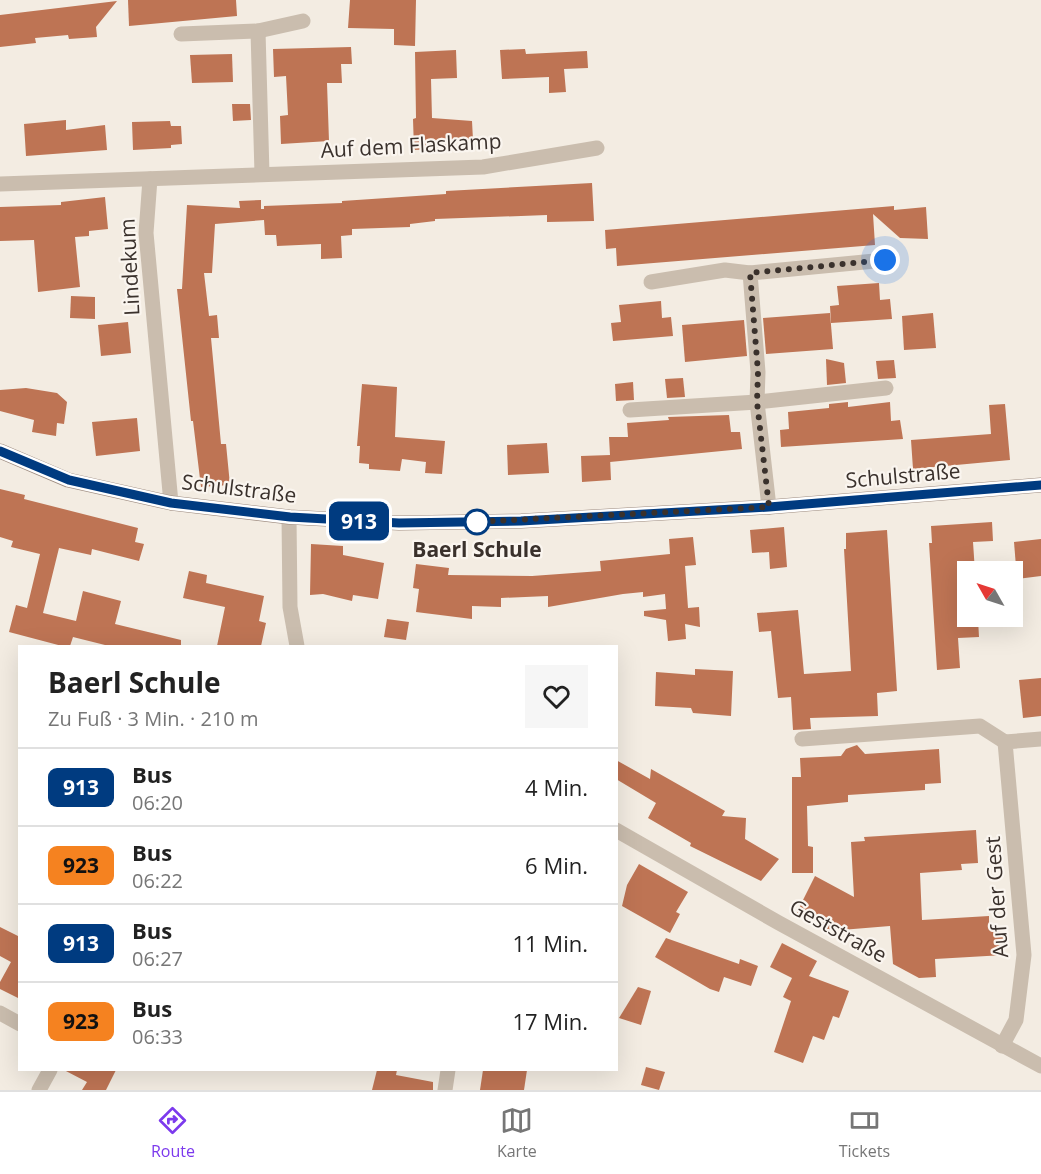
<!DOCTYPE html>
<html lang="de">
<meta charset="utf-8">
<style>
body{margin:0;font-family:"Open Sans",sans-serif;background:#f6f6f6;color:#222;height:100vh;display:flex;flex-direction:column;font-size:22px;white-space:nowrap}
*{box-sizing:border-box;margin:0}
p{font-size:20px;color:#767676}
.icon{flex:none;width:33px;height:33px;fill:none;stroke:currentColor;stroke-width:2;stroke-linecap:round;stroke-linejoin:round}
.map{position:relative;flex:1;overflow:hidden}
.sheet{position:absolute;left:18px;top:645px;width:600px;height:426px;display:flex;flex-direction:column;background:#fff;border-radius:0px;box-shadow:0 6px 24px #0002}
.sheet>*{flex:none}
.badge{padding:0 12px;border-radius:9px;font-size:21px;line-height:39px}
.needle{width:39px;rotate:309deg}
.fabs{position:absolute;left:957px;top:561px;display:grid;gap:12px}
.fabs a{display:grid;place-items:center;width:66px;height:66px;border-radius:0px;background:#fff;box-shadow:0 6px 24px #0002;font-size:30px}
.you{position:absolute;width:30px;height:30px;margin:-15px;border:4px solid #fff;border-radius:50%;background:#1a73e8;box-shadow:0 0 0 9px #1a73e833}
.map>.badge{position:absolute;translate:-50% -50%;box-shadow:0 0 0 3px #fff}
.round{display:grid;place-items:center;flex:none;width:63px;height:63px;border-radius:0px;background:#f6f6f6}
.headline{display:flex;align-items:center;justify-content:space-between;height:102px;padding:0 30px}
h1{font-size:28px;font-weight:700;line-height:45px}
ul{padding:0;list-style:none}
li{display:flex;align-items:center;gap:18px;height:78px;padding:0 30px;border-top:2px solid #e0e0e0}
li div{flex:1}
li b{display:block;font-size:22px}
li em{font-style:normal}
li .badge{min-width:66px;font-weight:700;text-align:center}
.tab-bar{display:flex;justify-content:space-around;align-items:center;height:84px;border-top:2px solid #e0e0e0;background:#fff;font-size:16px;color:#767676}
.tab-bar a{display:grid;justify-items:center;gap:3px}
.tab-bar .current{color:#7c3aed}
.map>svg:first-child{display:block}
.building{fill:#be7454}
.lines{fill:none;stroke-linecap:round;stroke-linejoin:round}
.street{stroke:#cabdae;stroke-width:15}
.secondary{stroke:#9e8c80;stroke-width:15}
.line-casing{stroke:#fff;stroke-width:14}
.line{stroke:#003b80;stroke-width:9}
.walk{stroke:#3a312c;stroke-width:6;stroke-dasharray:0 10.8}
.stop-dot{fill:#fff;stroke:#003b80;stroke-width:3}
.labels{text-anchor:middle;stroke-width:4.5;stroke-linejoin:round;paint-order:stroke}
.street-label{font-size:21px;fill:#3a312c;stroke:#faf5ef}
.stop-label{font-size:21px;font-weight:bold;fill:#3a312c;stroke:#faf5ef}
</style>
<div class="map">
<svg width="1041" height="1090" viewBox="0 0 1041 1090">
<rect width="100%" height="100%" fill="#f3ece2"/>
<g class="building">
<path d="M 128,0 L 236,0 L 237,16 L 129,26 Z"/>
<path d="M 350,0 L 416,0 L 415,46 L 394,45 L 394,29 L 348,28 Z"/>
<path d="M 117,1 L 96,27 L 97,37 L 69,39 L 68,35 L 35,38 L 36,43 L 0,47 L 0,15 Z"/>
<path d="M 351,47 L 352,64 L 341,64 L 342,83 L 327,83 L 329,141 L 281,144 L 280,116 L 288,115 L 286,76 L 274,77 L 273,49 Z"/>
<path d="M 525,49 L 526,54 L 587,51 L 588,68 L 564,69 L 566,92 L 549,93 L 549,77 L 502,79 L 500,50 Z"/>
<path d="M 456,50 L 457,78 L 431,79 L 432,118 L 472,121 L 473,140 L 454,141 L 454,148 L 414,150 L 413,119 L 416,118 L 415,52 Z"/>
<path d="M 232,54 L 233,82 L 192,83 L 190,55 Z"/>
<path d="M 232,104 L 250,104 L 251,120 L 233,121 Z"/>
<path d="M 66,120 L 66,130 L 105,125 L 107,150 L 26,156 L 24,124 Z"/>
<path d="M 170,121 L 171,126 L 181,126 L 182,144 L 171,145 L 171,148 L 133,150 L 132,122 Z"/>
<path d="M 592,183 L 594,221 L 547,222 L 547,215 L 435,219 L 435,221 L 410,224 L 410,227 L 352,229 L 352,235 L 341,236 L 342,258 L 321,259 L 321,244 L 277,246 L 276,235 L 265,235 L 264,220 L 215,224 L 212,273 L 204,273 L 209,316 L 217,315 L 219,338 L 211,338 L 221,444 L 226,444 L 230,485 L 201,487 L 193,421 L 191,421 L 177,289 L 182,289 L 187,205 L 240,208 L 239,201 L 261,200 L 261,209 L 264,209 L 264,206 L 342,203 L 342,201 L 446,194 L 446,191 Z"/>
<path d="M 105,197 L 108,229 L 89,231 L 89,236 L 75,237 L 80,287 L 38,292 L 34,240 L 0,241 L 0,207 L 61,205 L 61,202 Z"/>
<path d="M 894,206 L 894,210 L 926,207 L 928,239 L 900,238 L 873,214 L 875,245 L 617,266 L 616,248 L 606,249 L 605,230 Z"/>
<path d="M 879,283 L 880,300 L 890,299 L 892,319 L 831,323 L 830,306 L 839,305 L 837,286 Z"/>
<path d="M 71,296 L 95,297 L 95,319 L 70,318 Z"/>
<path d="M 661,301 L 662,318 L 671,317 L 673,336 L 613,341 L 611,323 L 621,322 L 619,305 Z"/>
<path d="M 830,313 L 833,349 L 766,354 L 763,318 Z"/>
<path d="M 933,313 L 936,348 L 904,350 L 902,316 Z"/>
<path d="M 744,320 L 747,356 L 685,362 L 682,325 Z"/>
<path d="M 128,322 L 131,353 L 101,356 L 98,325 Z"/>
<path d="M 826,359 L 844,363 L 846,383 L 827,385 Z"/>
<path d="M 894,360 L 896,378 L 878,379 L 876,361 Z"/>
<path d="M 683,378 L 685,397 L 667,398 L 665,379 Z"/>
<path d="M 633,382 L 634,400 L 616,401 L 615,384 Z"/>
<path d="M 362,384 L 397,387 L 395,437 L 445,441 L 442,474 L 425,473 L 426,462 L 402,459 L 400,471 L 369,469 L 369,464 L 359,463 L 360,446 L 357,446 Z"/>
<path d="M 26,388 L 57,393 L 67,402 L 64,424 L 57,423 L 56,436 L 32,432 L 34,420 L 0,411 L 0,390 Z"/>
<path d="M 848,402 L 848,407 L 890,402 L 891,421 L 900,420 L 903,439 L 781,447 L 780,430 L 789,429 L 788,412 L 829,408 L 829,404 Z"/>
<path d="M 1005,404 L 1010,460 L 913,469 L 911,440 L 991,434 L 989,405 Z"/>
<path d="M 729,415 L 731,432 L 740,432 L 742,449 L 610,462 L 610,457 L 611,480 L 582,482 L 581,456 L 610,455 L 609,437 L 628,437 L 627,423 L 669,420 L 668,417 Z"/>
<path d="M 137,418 L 140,451 L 96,456 L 92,422 Z"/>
<path d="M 547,443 L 549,473 L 508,475 L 507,445 Z"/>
<path d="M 0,489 L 25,495 L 24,499 L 138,528 L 135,542 L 144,544 L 139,561 L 92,549 L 91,555 L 59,548 L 43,613 L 76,621 L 83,591 L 121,601 L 115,624 L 181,640 L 181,646 L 109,646 L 73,637 L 70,646 L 62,646 L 9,632 L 16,605 L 27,608 L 40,554 L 11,547 L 13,541 L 0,537 Z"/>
<path d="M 992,522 L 993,541 L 973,542 L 975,572 L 968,572 L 968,620 L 978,619 L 979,637 L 958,638 L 960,668 L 937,670 L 929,543 L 932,543 L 931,526 Z"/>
<path d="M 784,527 L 787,567 L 770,569 L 769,552 L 752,553 L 750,530 Z"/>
<path d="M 887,530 L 897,691 L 877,693 L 878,716 L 810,718 L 811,729 L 793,730 L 791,697 L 778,698 L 771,631 L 759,632 L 757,613 L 798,610 L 804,674 L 851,671 L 844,549 L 846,549 L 846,533 Z"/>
<path d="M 693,537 L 696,565 L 685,566 L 688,608 L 699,607 L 700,627 L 685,624 L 686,639 L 668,641 L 666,620 L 644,616 L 644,611 L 666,609 L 665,594 L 643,597 L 643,592 L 623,594 L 548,607 L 548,596 L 501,598 L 501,607 L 472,606 L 472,619 L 416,612 L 419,589 L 413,588 L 416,564 L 449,568 L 448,575 L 532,576 L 601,571 L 600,561 L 670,554 L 669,539 Z"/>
<path d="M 1041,539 L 1041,576 L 1017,579 L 1014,542 Z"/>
<path d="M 311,544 L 343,546 L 343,555 L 384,563 L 378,599 L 353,595 L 352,601 L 323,594 L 310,595 Z"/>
<path d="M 189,571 L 207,575 L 206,583 L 264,596 L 259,621 L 266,623 L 261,646 L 217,646 L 225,607 L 183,598 Z"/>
<path d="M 387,619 L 409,622 L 406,640 L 384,637 Z"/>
<path d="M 695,669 L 733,671 L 731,716 L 693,713 L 691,708 L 655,706 L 656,672 L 695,675 Z"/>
<path d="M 1041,678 L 1041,716 L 1023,718 L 1019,680 Z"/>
<path d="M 857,745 L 865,754 L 939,749 L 941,783 L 925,784 L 925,790 L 848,795 L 848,802 L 807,806 L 808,846 L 813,847 L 813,873 L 792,873 L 792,777 L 801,777 L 800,758 L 841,756 L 846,749 Z"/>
<path d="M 616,760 L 650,779 L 651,769 L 725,811 L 722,816 L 746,818 L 745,839 L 779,859 L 761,881 L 690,846 L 691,843 L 648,818 L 656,803 L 616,779 Z"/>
<path d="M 976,830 L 978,863 L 961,864 L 962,870 L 920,873 L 922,920 L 989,916 L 989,928 L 1002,927 L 1004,955 L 935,959 L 936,977 L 919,978 L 893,964 L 890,926 L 829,931 L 796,914 L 815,876 L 854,897 L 851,842 L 865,841 L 864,837 Z"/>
<path d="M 639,864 L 688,892 L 676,912 L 680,914 L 670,933 L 622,906 L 627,885 Z"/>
<path d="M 0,927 L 20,937 L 20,999 L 0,989 L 0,982 L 11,962 L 0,956 Z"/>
<path d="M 666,938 L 739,964 L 740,959 L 758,966 L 751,986 L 724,977 L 719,992 L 710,989 L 655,957 Z"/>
<path d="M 782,943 L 817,961 L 809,976 L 849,991 L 839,1018 L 833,1016 L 824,1040 L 813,1036 L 803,1063 L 774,1052 L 791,1001 L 783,997 L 792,978 L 770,967 Z"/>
<path d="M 638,987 L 651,991 L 641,1025 L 619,1018 Z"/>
<path d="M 646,1067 L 665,1072 L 659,1090 L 641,1085 Z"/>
<path d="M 64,1070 L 116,1070 L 106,1090 L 82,1090 L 87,1082 Z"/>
<path d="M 377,1070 L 397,1070 L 396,1075 L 433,1082 L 433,1090 L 372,1090 Z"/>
<path d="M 483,1070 L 527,1070 L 524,1090 L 480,1090 Z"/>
</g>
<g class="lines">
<g class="street">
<path d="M 258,31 L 303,21"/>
<path d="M 181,34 L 258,31 L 262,174"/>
<path d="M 150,179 L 146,233 L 171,503"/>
<path d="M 0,184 L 483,167 L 597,148"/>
<path d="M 651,282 L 725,270 L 750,273"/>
<path d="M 630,410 L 757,402 L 886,388"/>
<path d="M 769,507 L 757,402 L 758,372 L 750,273 L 885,260"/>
<path d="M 289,517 L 290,607 L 297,646"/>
<path d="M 802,739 L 980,726 L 1005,742"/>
<path d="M 616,830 L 779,923 L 1041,1066"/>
<path d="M 0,1013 L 20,1024"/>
<path d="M 1002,1046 L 1016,1020 L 1024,955 L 1005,742 L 1041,739"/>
<path d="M 39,1090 L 50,1070"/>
<path d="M 445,1090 L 448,1070"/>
</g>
<path class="secondary" d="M 0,451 L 68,480 L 171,503 L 289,517 L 399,523 L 521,521 L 769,507 L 1041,485"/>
</g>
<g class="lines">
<defs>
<path id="line" d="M 0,451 L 69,480 L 171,503 L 290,517 L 399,523 L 521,521 L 769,507 L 1041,485"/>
</defs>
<use href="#line" class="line-casing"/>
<use href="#line" class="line"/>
<path class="walk" d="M 477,522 L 474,522 L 769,507 L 757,402 L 758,372 L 750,273 L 885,260"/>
</g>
<circle class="stop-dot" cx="477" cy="522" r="12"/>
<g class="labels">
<g class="street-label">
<text transform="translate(411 146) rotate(-3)" y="7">Auf dem Flaskamp</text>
<text transform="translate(130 267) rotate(-93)" y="7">Lindekum</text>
<text transform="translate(903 476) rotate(-5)" y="7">Schulstraße</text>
<text transform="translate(239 489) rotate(7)" y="7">Schulstraße</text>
<text transform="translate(997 897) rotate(-94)" y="7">Auf der Gest</text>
<text transform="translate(838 931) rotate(29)" y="7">Geststraße</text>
</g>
<g class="stop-label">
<text x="477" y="557">Baerl Schule</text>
</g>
</g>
</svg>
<div class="fabs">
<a><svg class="needle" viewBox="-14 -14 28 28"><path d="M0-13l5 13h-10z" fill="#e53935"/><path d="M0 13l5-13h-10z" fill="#767676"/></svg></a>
</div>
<div class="you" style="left:885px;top:260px"></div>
<b class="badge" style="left:359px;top:521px;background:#003b80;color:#fff">913</b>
<section class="sheet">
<div class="headline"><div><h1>Baerl Schule</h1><p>Zu Fuß · 3 Min. · 210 m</p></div><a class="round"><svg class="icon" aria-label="heart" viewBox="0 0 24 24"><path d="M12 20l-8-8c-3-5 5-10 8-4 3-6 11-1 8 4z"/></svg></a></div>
<ul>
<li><span class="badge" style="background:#003b80;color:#fff">913</span><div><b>Bus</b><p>06:20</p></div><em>4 Min.</em></li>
<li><span class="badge" style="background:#f58220;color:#111">923</span><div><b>Bus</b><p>06:22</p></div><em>6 Min.</em></li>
<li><span class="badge" style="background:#003b80;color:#fff">913</span><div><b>Bus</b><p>06:27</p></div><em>11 Min.</em></li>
<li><span class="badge" style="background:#f58220;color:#111">923</span><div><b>Bus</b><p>06:33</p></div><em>17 Min.</em></li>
</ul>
</section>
</div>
<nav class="tab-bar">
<a class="current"><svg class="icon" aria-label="directions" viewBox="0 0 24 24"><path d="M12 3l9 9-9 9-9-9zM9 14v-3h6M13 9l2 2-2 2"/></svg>Route</a>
<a><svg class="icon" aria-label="map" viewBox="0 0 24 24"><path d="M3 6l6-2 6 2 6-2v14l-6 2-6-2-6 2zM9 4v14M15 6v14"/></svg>Karte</a>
<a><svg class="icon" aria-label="tickets" viewBox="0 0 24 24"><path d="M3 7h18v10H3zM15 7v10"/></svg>Tickets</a>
</nav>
